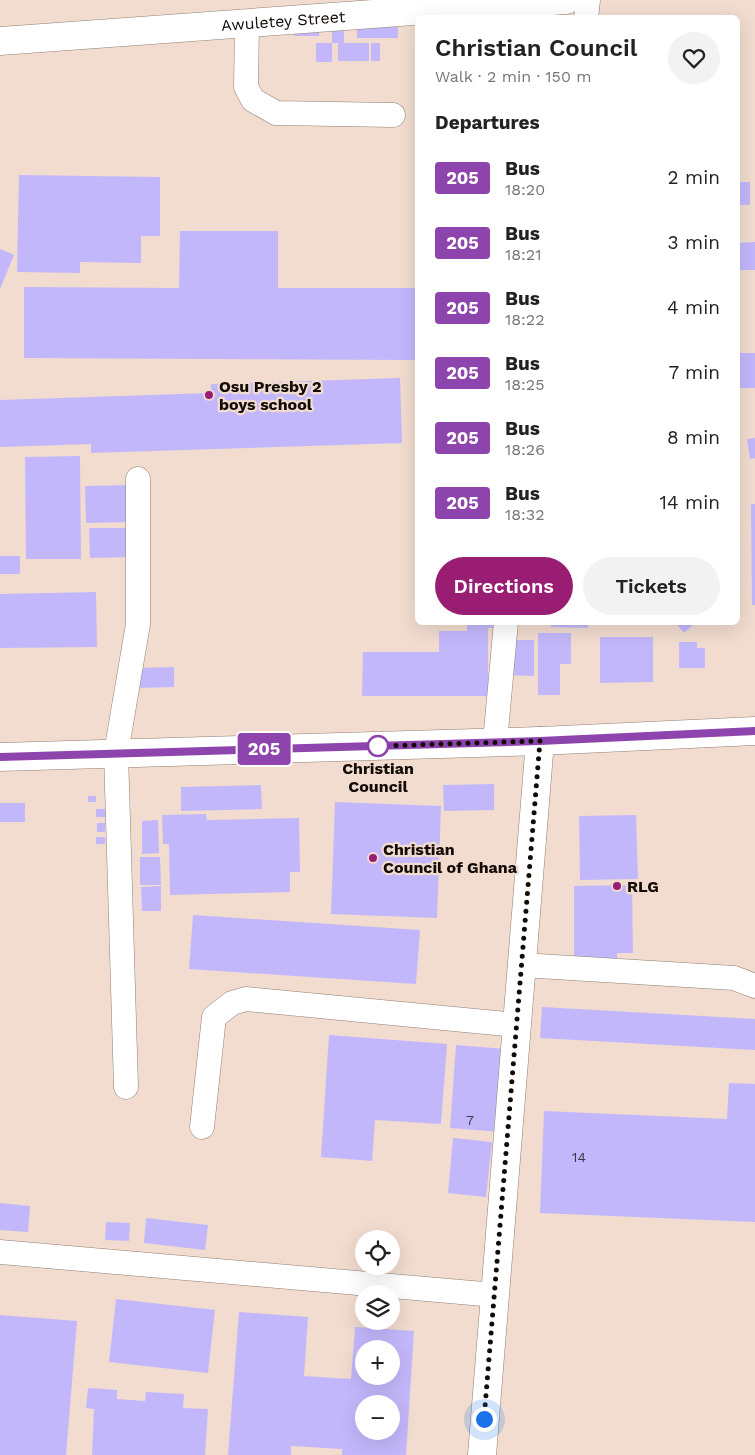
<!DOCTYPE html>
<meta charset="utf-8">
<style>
body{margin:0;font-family:"Work Sans",sans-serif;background:#f2f2f2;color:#222;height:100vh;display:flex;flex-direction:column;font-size:19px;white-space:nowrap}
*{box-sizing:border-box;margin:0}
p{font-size:16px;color:#767676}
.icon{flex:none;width:28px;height:28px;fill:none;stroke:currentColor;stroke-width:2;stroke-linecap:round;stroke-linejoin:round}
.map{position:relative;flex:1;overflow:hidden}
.drawer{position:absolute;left:415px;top:15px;width:325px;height:610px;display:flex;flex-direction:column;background:#fff;border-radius:8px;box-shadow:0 5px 20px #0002}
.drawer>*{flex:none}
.badge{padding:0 10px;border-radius:4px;font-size:18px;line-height:32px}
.tools{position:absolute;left:355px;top:1230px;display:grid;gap:10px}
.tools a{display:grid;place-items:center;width:45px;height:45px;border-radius:50%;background:#fff;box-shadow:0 5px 20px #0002;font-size:25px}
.you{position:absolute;width:25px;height:25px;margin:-12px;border:4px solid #fff;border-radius:50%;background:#1a73e8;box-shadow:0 0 0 8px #1a73e833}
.map>.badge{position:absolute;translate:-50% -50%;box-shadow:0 0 0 2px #fff}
h2{padding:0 20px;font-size:19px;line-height:45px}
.round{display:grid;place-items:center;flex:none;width:52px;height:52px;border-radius:26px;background:#f2f2f2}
.overview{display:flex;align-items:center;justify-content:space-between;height:85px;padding:0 20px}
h1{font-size:24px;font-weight:600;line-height:38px}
.primary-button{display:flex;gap:10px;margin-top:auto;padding:10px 20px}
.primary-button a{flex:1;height:58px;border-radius:30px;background:#9a1d74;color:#fff;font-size:20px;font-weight:600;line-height:58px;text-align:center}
.primary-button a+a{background:#f2f2f2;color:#222}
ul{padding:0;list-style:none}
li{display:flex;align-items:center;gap:15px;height:65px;padding:0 20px}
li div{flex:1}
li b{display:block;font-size:19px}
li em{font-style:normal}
li .badge{min-width:55px;font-weight:700;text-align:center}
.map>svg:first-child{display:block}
.building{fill:#c3b7fb;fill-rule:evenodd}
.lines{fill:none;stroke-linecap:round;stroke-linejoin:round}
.service-casing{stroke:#927f73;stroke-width:25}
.minor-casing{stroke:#927f73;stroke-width:29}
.service{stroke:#fff;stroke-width:24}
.minor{stroke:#fff;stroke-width:28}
.line-casing{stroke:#fff;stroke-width:11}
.line{stroke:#8e44ad;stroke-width:8}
.walk{stroke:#120b07;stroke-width:5;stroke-dasharray:0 9}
.poi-dot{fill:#9a1d74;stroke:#f1dccf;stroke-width:2}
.stop-dot{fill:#fff;stroke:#8e44ad;stroke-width:2.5}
.labels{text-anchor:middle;stroke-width:4.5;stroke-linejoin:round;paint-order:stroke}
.number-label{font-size:14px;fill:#3e3644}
.street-label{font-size:16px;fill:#120b07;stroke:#f1dccf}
.poi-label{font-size:16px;font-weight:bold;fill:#120b07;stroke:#f1dccf;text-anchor:start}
.stop-label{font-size:16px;font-weight:bold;fill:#120b07;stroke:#f1dccf}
</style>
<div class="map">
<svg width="755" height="1455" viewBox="0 0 755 1455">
<rect width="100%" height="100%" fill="#f1dccf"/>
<g class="building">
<rect x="357" y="24" width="41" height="14"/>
<rect x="294" y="26" width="25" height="10"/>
<path d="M 332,28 L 344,28 L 344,43 L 369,43 L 369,61 L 338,61 L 338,43 L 332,43 Z"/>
<rect x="316" y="43" width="16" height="19"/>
<rect x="371" y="43" width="9" height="18"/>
<path d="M 19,175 L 160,177 L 160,236 L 141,236 L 141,263 L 80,262 L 80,273 L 17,272 Z"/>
<rect x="738" y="182" width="12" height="23"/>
<path d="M 180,231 L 278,231 L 278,288 L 418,288 L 418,360 L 24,358 L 24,287 L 179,288 Z"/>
<path d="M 755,242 L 755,270 L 738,270 L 738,243 Z"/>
<path d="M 0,249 L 14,255 L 0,289 Z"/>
<rect x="738" y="353" width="17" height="35"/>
<path d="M 400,378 L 402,443 L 91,453 L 91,444 L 0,447 L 0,400 L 211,393 L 211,384 Z"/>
<path d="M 755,438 L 755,458 L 750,459 L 747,439 Z"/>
<path d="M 80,456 L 81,559 L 26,559 L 25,457 Z"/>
<path d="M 132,485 L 133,522 L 86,523 L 85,486 Z"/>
<path d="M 751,504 L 755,504 L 755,605 L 752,605 Z"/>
<path d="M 89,528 L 133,528 L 133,557 L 90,558 Z"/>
<rect x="0" y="556" width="20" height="18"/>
<path d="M 96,592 L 97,647 L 0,648 L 0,594 Z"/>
<path d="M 467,622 L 495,622 L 495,628 L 488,628 L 488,696 L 362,696 L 363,652 L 439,652 L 439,631 L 467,631 Z"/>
<path d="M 551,622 L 588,622 L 588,628 L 551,627 Z"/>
<path d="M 675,622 L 696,622 L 684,633 Z"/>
<path d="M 538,633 L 571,633 L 571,664 L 560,664 L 560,695 L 538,695 Z"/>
<path d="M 600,637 L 653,637 L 653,682 L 600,683 Z"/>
<path d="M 506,640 L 534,640 L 534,676 L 506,675 Z"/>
<path d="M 679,642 L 697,642 L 697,648 L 705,648 L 705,668 L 679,668 Z"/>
<path d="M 174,667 L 174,687 L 138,688 L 138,668 Z"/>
<path d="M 494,784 L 494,810 L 444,811 L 443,785 Z"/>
<path d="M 261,785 L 262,809 L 181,811 L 181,787 Z"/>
<rect x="88" y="796" width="8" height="6"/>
<path d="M 335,802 L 441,806 L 437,918 L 331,914 Z"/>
<rect x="0" y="803" width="25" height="19"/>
<rect x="96" y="809" width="9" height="8"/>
<path d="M 206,814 L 207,820 L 299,818 L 300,872 L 290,872 L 290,892 L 170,895 L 169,844 L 163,844 L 162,815 Z"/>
<path d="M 636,815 L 638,879 L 580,880 L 579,816 Z"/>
<path d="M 158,820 L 159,853 L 142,854 L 142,821 Z"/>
<rect x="97" y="823" width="8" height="9"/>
<rect x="96" y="837" width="9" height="7"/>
<path d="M 140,857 L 160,857 L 161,885 L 140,885 Z"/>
<path d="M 632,885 L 633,953 L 617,953 L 617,964 L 574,964 L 574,886 Z"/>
<path d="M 161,886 L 161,911 L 142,911 L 141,887 Z"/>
<path d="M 193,915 L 420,930 L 416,984 L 189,969 Z"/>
<path d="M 542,1007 L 755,1019 L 755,1050 L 540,1038 Z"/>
<path d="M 329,1035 L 447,1044 L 441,1124 L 375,1120 L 372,1161 L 321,1157 Z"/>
<path d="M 456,1045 L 506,1049 L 500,1132 L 450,1128 Z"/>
<path d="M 729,1083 L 755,1084 L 755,1222 L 540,1213 L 544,1111 L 727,1119 Z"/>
<path d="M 453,1138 L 492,1142 L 486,1197 L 448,1193 Z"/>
<path d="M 0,1203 L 30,1206 L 28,1232 L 0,1230 Z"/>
<path d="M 146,1218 L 208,1225 L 205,1250 L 144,1243 Z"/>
<path d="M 106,1222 L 130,1223 L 129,1241 L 105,1240 Z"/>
<path d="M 116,1299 L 215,1310 L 208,1373 L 109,1362 Z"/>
<path d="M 239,1312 L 308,1317 L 304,1376 L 351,1379 L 355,1327 L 414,1331 L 406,1455 L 342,1455 L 342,1449 L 291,1446 L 291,1455 L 228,1455 ZM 364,1349 L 391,1349 L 391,1376 L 364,1376 ZM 364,1404 L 391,1404 L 391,1431 L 364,1431 Z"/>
<path d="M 0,1315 L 77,1321 L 66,1455 L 0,1455 Z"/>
<path d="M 88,1388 L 117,1390 L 117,1399 L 145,1401 L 146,1392 L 184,1394 L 183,1408 L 208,1409 L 205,1455 L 92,1455 L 94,1409 L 86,1408 Z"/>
</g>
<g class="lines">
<defs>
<g id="service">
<path d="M 586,18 L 588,0"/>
<path d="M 247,23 L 246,87 L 253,100 L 276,113 L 393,115"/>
<path d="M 495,742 L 506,622"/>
<path d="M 522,965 L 734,978 L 755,986"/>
<path d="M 126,1087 L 116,753 L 138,624 L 138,479"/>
<path d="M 202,1127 L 214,1017 L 232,1003 L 246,999 L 517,1025"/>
<path d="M 0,1252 L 495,1295"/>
</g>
<g id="minor">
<path id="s1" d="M 0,41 L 566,0"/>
<path d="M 0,757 L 540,741 L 755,731"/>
<path d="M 482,1455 L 540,741"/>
</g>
</defs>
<use href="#service" class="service-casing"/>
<use href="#minor" class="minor-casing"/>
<use href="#service" class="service"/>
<use href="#minor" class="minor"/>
</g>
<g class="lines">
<defs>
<path id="line" d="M 0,757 L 540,741 L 755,731"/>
</defs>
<use href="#line" class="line-casing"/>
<use href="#line" class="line"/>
<path class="walk" d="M 378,746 L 540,741 L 484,1419"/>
</g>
<g class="poi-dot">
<circle cx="209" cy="395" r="5"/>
<circle cx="373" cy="858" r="5"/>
<circle cx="617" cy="886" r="5"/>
</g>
<circle class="stop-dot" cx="378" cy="746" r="10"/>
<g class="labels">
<g class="number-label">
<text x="470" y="1125">7</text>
<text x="579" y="1162">14</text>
</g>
<g class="street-label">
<text dy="6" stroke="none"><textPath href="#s1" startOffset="284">Awuletey Street</textPath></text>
</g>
<g class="poi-label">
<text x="219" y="392">Osu Presby 2<tspan x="219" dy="18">boys school</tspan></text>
<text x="383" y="855">Christian<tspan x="383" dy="18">Council of Ghana</tspan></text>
<text x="627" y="892">RLG</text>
</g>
<g class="stop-label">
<text x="378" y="774">Christian<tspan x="378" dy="18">Council</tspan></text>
</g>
</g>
</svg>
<div class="tools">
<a><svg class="icon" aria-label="locate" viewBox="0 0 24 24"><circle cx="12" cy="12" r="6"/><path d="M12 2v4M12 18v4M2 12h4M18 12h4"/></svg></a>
<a><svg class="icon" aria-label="layers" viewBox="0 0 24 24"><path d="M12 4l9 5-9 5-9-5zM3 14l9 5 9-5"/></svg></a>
<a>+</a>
<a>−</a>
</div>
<div class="you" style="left:484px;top:1419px"></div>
<b class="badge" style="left:264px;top:749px;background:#8e44ad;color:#fff">205</b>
<section class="drawer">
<div class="overview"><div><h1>Christian Council</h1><p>Walk · 2 min · 150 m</p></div><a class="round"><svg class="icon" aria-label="heart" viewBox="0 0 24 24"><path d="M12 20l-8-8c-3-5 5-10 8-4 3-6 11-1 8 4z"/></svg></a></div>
<h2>Departures</h2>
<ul>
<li><span class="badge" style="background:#8e44ad;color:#fff">205</span><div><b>Bus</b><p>18:20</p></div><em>2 min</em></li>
<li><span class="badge" style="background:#8e44ad;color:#fff">205</span><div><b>Bus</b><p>18:21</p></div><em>3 min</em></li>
<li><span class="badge" style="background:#8e44ad;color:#fff">205</span><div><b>Bus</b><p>18:22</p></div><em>4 min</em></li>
<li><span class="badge" style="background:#8e44ad;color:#fff">205</span><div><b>Bus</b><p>18:25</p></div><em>7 min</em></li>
<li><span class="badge" style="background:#8e44ad;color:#fff">205</span><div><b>Bus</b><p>18:26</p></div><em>8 min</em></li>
<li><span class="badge" style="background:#8e44ad;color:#fff">205</span><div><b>Bus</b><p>18:32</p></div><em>14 min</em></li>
</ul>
<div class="primary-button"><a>Directions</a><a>Tickets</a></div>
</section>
</div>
